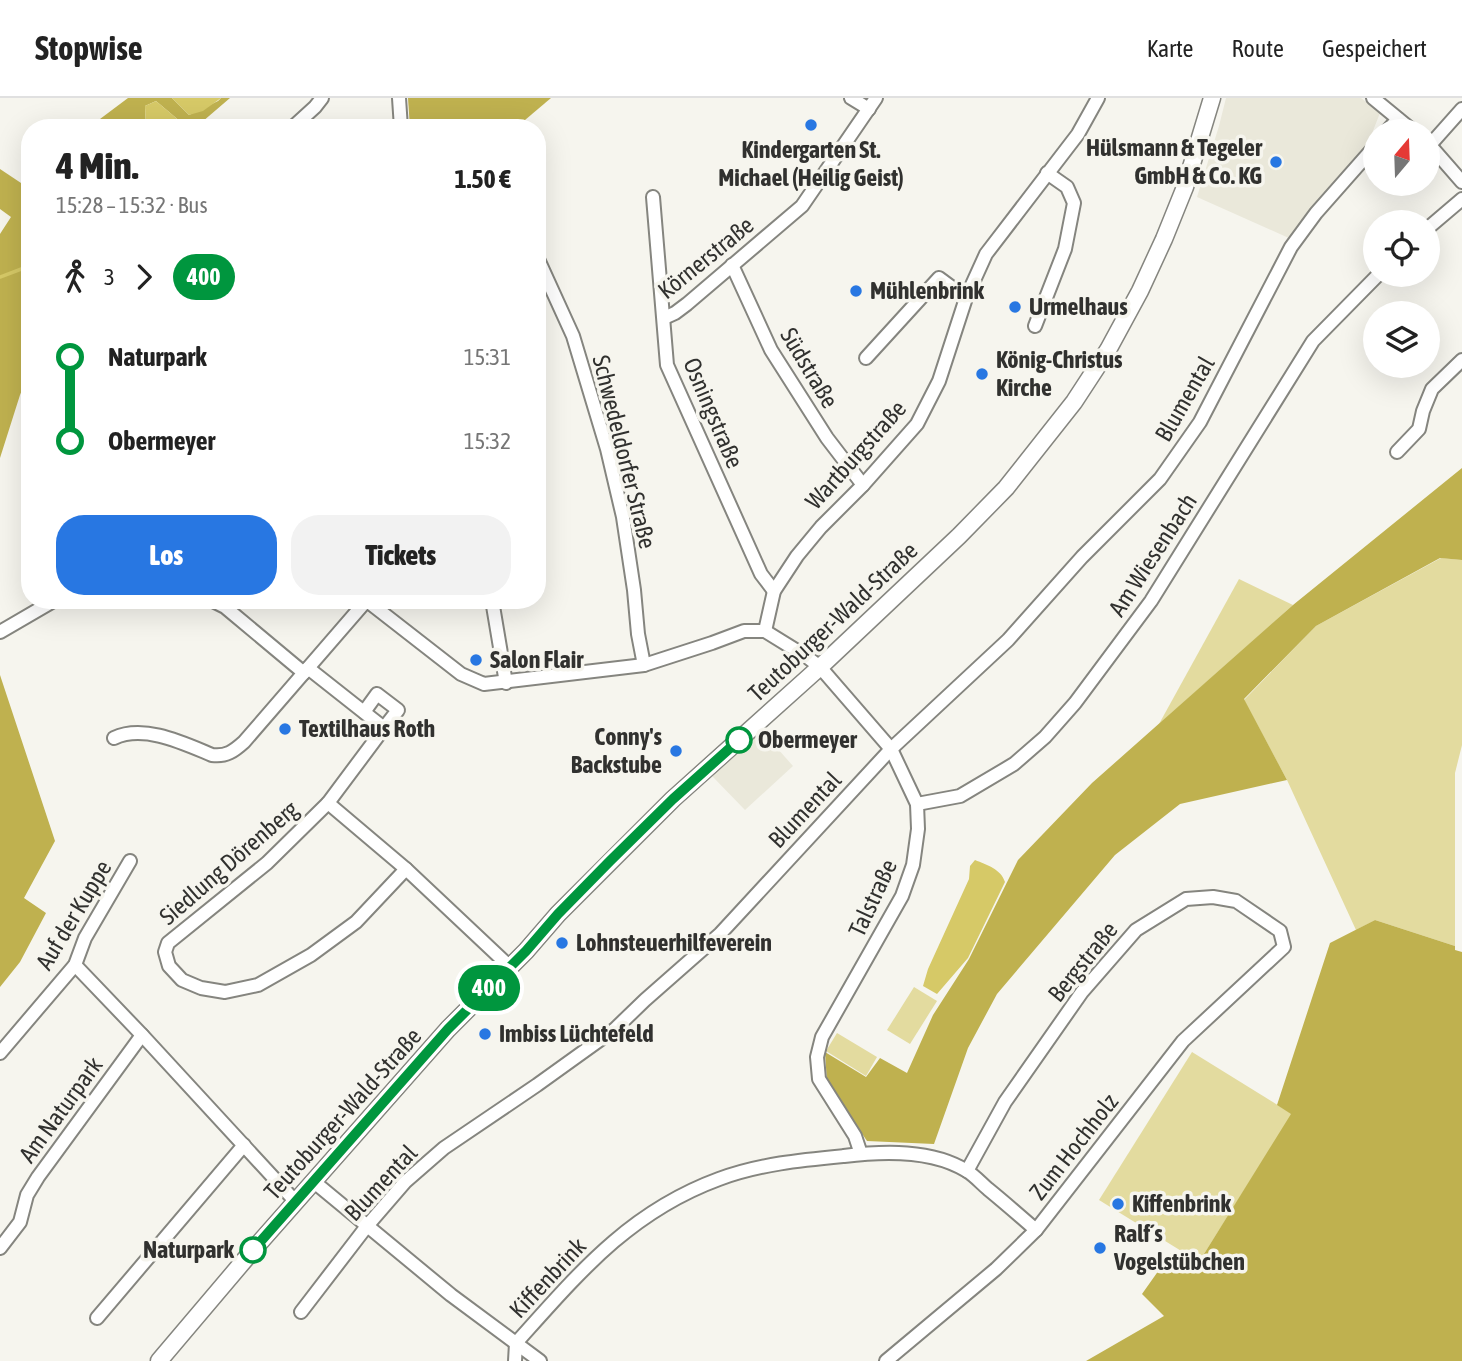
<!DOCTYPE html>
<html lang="de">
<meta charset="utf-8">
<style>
body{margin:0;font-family:"Asap Condensed",sans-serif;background:#f2f2f2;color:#222;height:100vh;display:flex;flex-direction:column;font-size:26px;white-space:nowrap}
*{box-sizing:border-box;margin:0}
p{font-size:23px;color:#767676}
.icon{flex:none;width:38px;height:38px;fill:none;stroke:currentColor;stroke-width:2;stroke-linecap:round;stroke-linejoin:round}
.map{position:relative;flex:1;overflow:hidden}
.side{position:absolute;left:21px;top:21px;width:525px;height:490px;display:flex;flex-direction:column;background:#fff;border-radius:28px;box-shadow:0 7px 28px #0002}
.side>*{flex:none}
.badge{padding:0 14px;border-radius:23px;font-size:24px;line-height:46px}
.needle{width:46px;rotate:19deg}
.controls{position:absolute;left:1363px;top:21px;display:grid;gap:14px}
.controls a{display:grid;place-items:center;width:77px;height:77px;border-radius:50%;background:#fff;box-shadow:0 7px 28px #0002;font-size:35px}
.map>.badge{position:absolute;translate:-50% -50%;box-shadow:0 0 0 4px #fff}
.legs{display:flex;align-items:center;gap:10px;height:77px;padding:0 35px;font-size:23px}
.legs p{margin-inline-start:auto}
.headline{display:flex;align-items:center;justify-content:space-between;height:119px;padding:0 35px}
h1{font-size:38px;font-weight:800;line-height:52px}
.cta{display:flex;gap:14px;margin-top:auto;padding:14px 35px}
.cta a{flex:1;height:80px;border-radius:28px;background:#2877e2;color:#fff;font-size:28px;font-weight:800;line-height:80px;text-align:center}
.cta a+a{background:#f2f2f2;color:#222}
ul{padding:0 35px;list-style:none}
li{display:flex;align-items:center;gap:24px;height:84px;font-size:26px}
li i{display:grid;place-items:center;width:10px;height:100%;margin:0 9px;background:currentColor}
li i::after{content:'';width:18px;height:18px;margin:-9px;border:5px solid;border-radius:50%;background:#fff}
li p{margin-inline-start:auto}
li:first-child i{background:linear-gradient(#0000 50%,currentColor 0)}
li:last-child i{background:linear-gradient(currentColor 50%,#0000 0)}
header{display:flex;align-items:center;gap:42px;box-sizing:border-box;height:98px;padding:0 35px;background:#fff;border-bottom:2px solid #e0e0e0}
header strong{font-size:33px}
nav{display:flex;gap:38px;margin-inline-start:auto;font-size:24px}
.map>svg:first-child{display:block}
.built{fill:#eae8da}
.green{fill:#e3db9f}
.forest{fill:#bfb14f}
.water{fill:#d6c967}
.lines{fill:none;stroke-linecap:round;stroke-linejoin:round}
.stream{stroke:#d6c967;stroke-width:3.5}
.minor-casing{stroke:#85857f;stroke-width:16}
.major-casing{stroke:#85857f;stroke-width:19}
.minor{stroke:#fff;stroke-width:12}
.major{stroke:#fff;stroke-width:16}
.line-1-casing{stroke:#fff;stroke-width:16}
.line-1{stroke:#00963e;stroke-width:10}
.poi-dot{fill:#2877e2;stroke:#f6f5ee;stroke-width:2.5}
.stop-1-dot{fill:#fff;stroke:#00963e;stroke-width:3.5}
.labels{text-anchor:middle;stroke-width:7;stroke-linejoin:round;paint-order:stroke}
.poi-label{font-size:24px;font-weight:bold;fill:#31312f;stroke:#f6f5ee;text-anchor:start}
.street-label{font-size:24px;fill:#31312f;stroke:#f6f5ee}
.stop-label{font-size:24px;font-weight:bold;fill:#31312f;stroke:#f6f5ee;text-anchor:start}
</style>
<header>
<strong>Stopwise</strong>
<nav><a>Karte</a><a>Route</a><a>Gespeichert</a></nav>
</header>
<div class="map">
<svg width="1462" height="1263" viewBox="0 0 1462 1263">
<rect width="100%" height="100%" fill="#f6f5ee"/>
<g class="built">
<path d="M 1226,0 L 1361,0 L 1380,15 L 1367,48 L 1291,141 L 1197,99 L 1219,28 Z"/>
<path d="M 762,633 L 793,668 L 745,712 L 712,678 Z"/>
</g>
<g class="green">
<path d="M 1441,460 L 1462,462 L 1462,647 L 1455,675 L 1455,848 L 1375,822 L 1356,832 L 1287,682 L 1244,602 L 1316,528 Z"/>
<path d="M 1239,481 L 1293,507 L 1159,626 Z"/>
<path d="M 914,889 L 937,903 L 910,946 L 887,932 Z"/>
<path d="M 837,935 L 877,959 L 866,978 L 826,953 Z"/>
<path d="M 1192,954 L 1292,1016 L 1199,1164 L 1099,1102 Z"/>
</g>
<g class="forest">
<path d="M 128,0 L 172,0 L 189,17 L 218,3 L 221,0 L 230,0 L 195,30 L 188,30 L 156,3 L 145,8 L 146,30 L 91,30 L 96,24 Z"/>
<path d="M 408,0 L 551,0 L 525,22 L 506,30 L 410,30 Z"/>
<path d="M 0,71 L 30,91 L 30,272 L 20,297 L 0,360 L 0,136 L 11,119 L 0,111 Z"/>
<path d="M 1462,370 L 1462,462 L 1440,460 L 1316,528 L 1244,601 L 1287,682 L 1180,706 L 1115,757 L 997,896 L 968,950 L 934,1046 L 867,1043 L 827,984 L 825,954 L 866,979 L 880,960 L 907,975 L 933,917 L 969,861 L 1018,762 L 1092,685 L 1293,507 Z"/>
<path d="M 0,577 L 55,743 L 24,800 L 46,815 L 20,864 L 0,889 Z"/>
<path d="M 1375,822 L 1455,848 L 1455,852 L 1462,854 L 1462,1263 L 1086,1263 L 1164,1218 L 1142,1196 L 1171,1155 L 1199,1164 L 1291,1016 L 1277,1007 L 1330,845 Z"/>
</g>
<g class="water">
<path d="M 172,0 L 221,0 L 203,13 L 189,17 Z"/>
<path d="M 156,3 L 188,30 L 146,30 L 145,8 Z"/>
<path d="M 975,762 C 987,767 1001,771 1005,784 L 968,860 L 937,896 L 923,888 L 928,871 L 969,781 L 970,768 Z"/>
</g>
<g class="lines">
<path class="stream" d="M 0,179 L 24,170 L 30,170"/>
<defs>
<g id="minor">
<path d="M 399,0 L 401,30"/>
<path d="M 851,0 L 869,11"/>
<path d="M 1373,0 L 1413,33"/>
<path d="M 292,30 L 315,9 L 322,0"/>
<path d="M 1387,33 L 1398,21"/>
<path d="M 1428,45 L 1462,84"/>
<path d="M 1430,47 L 1462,11"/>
<path d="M 653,99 L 667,267 L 761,476 L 774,493"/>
<path d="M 1428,130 L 1462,101"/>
<path d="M 537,159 L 573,238 L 607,351 L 623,419 L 634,492 L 638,536 L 644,567"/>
<path d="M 732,167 L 771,252 L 827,340 L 863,387"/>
<path d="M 664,220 L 675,215 L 687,206 L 802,108 L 876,0"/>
<path d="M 1035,228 L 1065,151 L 1074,105 L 1067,89 L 1047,75"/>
<path d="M 866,260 L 939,180 L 966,200"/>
<path d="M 1397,354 L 1419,331 L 1423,313 L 1432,291 L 1462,262"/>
<path d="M 211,502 L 225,509 L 304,575"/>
<path d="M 366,502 L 461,576 L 484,586 L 644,567 L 712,545 L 744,533 L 765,533 L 807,559 L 820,569 L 891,651 L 917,706 L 918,731 L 913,767 L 902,798 L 822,939 L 817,959 L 819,981 L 855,1038 L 861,1056"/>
<path d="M 492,502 L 506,585"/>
<path d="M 765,533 L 774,493 L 797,458 L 821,429 L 863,387 L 917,326 L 939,283 L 966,200 L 986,156 L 1078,36 L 1098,0"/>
<path d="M 0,534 L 55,502"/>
<path d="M 308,570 L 384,630 L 328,705 L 267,765 L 168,845 L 165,854 L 169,868 L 182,882 L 201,890 L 225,894 L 258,887 L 311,857 L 356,824 L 406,771"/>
<path d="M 364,614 L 377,596 L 398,612 L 384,630"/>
<path d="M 114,640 C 144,626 183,645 212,657 C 226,659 234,653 244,644 L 366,503"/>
<path d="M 328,705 L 406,771 L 509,868"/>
<path d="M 917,706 L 960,698 L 1014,666 L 1045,639 L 1075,605 L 1151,503 L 1313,243 L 1378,177"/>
<path d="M 75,867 L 142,937 L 295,1103"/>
<path d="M 0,955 L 75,867 L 85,840 L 130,763"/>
<path d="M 313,1083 L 451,1197 L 540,1263"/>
<path d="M 0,1150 L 20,1124 L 27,1097 L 38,1079 L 142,937"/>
<path d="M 301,1214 L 367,1128 L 405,1084 L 444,1050 L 537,987 L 615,931 L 645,902 L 720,836 L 891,651 L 1008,542 L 1082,459 L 1160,381 L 1200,324 L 1291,149 L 1316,115 L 1376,47"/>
<path d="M 97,1220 L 244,1047"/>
<path d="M 516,1245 C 578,1176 629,1114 719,1081 C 759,1066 802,1062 844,1058 C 883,1053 932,1051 967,1073 C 975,1078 981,1085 988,1091 C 1004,1104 1020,1118 1036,1132"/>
<path d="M 515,1263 L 516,1245"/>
<path d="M 886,1263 L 996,1171 L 1036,1132 L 1183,943 L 1284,849 L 1280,833 L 1236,803 L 1213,799 L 1186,801 L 1136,832 L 1082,894 L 1005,1004 L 967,1073"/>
</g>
<path id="major" d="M 159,1263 L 253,1152 L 448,931 L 526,853 L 558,816 L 673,701 L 820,569 L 959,438 L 1006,390 L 1074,304 L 1108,252 L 1140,193 L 1164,141 L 1185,89 L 1212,0"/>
</defs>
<use href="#minor" class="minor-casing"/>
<use href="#major" class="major-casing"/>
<use href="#minor" class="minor"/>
<use href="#major" class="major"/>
</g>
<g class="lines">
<defs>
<path id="line-1" d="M 253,1152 L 448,931 L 526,853 L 558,816 L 610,763 L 673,701 L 739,642"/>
</defs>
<use href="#line-1" class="line-1-casing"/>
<use href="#line-1" class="line-1"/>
</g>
<g class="poi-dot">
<circle cx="811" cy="27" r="7"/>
<circle cx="1276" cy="64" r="7"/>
<circle cx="856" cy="193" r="7"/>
<circle cx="1015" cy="209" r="7"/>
<circle cx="982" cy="276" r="7"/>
<circle cx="476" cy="562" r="7"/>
<circle cx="285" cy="631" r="7"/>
<circle cx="676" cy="653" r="7"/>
<circle cx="562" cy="845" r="7"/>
<circle cx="485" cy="936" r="7"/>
<circle cx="1118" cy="1106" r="7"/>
<circle cx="1100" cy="1150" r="7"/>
</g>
<g class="stop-1-dot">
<circle cx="739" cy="642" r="12"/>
<circle cx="253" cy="1152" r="12"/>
</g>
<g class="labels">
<g class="poi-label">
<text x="1262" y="58" text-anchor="end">Hülsmann &amp; Tegeler<tspan x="1262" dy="28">GmbH &amp; Co. KG</tspan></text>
<text x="811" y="60" text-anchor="middle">Kindergarten St.<tspan x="811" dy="28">Michael (Heilig Geist)</tspan></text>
<text x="870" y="201">Mühlenbrink</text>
<text x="1029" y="217">Urmelhaus</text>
<text x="996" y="270">König-Christus<tspan x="996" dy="28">Kirche</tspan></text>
<text x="490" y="570">Salon Flair</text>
<text x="299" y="639">Textilhaus Roth</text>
<text x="662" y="647" text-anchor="end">Conny's<tspan x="662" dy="28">Backstube</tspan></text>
<text x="576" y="853">Lohnsteuerhilfeverein</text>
<text x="499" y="944">Imbiss Lüchtefeld</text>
<text x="1132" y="1114">Kiffenbrink</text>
<text x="1114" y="1144">Ralf´s<tspan x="1114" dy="28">Vogelstübchen</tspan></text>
</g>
<g class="street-label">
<text transform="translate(706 160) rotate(-39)" y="8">Körnerstraße</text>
<text transform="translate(809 270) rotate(59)" y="8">Südstraße</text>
<text transform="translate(1185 301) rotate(-60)" y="8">Blumental</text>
<text transform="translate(713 315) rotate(67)" y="8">Osningstraße</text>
<text transform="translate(624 354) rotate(76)" y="8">Schwedeldorfer Straße</text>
<text transform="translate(856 357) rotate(-48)" y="8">Wartburgstraße</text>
<text transform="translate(1153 457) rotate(-57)" y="8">Am Wiesenbach</text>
<text transform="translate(833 524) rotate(-43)" y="8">Teutoburger-Wald-Straße</text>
<text transform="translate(805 712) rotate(-47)" y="8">Blumental</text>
<text transform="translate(229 765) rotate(-41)" y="8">Siedlung Dörenberg</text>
<text transform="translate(873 800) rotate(-65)" y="8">Talstraße</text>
<text transform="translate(74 817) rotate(-59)" y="8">Auf der Kuppe</text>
<text transform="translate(1083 864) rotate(-51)" y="8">Bergstraße</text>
<text transform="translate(61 1012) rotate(-54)" y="8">Am Naturpark</text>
<text transform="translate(343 1016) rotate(-48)" y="8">Teutoburger-Wald-Straße</text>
<text transform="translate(1074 1049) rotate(-52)" y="8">Zum Hochholz</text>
<text transform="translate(381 1085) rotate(-47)" y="8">Blumental</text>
<text transform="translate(548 1180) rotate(-47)" y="8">Kiffenbrink</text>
</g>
<g class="stop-label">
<text x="758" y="650">Obermeyer</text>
<text x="234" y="1160" text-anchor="end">Naturpark</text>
</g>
</g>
</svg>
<div class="controls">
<a><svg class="needle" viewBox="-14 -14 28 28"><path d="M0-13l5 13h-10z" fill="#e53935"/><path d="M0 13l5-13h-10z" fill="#767676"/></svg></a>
<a><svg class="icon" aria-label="locate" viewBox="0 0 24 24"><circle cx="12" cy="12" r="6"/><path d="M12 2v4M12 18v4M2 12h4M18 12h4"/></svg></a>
<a><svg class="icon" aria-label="layers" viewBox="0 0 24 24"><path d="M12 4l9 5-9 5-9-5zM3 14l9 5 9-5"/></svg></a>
</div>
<b class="badge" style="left:489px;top:890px;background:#00963e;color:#fff">400</b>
<section class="side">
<div class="headline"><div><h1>4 Min.</h1><p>15:28 – 15:32 · Bus</p></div><b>1.50 €</b></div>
<div class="legs"><svg class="icon" aria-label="walk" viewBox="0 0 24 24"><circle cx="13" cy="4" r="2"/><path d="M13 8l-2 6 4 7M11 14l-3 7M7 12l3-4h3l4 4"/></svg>3<svg class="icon" aria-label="forward" viewBox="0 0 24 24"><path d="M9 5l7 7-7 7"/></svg><b class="badge" style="background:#00963e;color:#fff">400</b></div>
<ul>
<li><i style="color:#00963e"></i><b>Naturpark</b><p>15:31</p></li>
<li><i style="color:#00963e"></i><b>Obermeyer</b><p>15:32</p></li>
</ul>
<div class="cta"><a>Los</a><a>Tickets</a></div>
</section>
</div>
